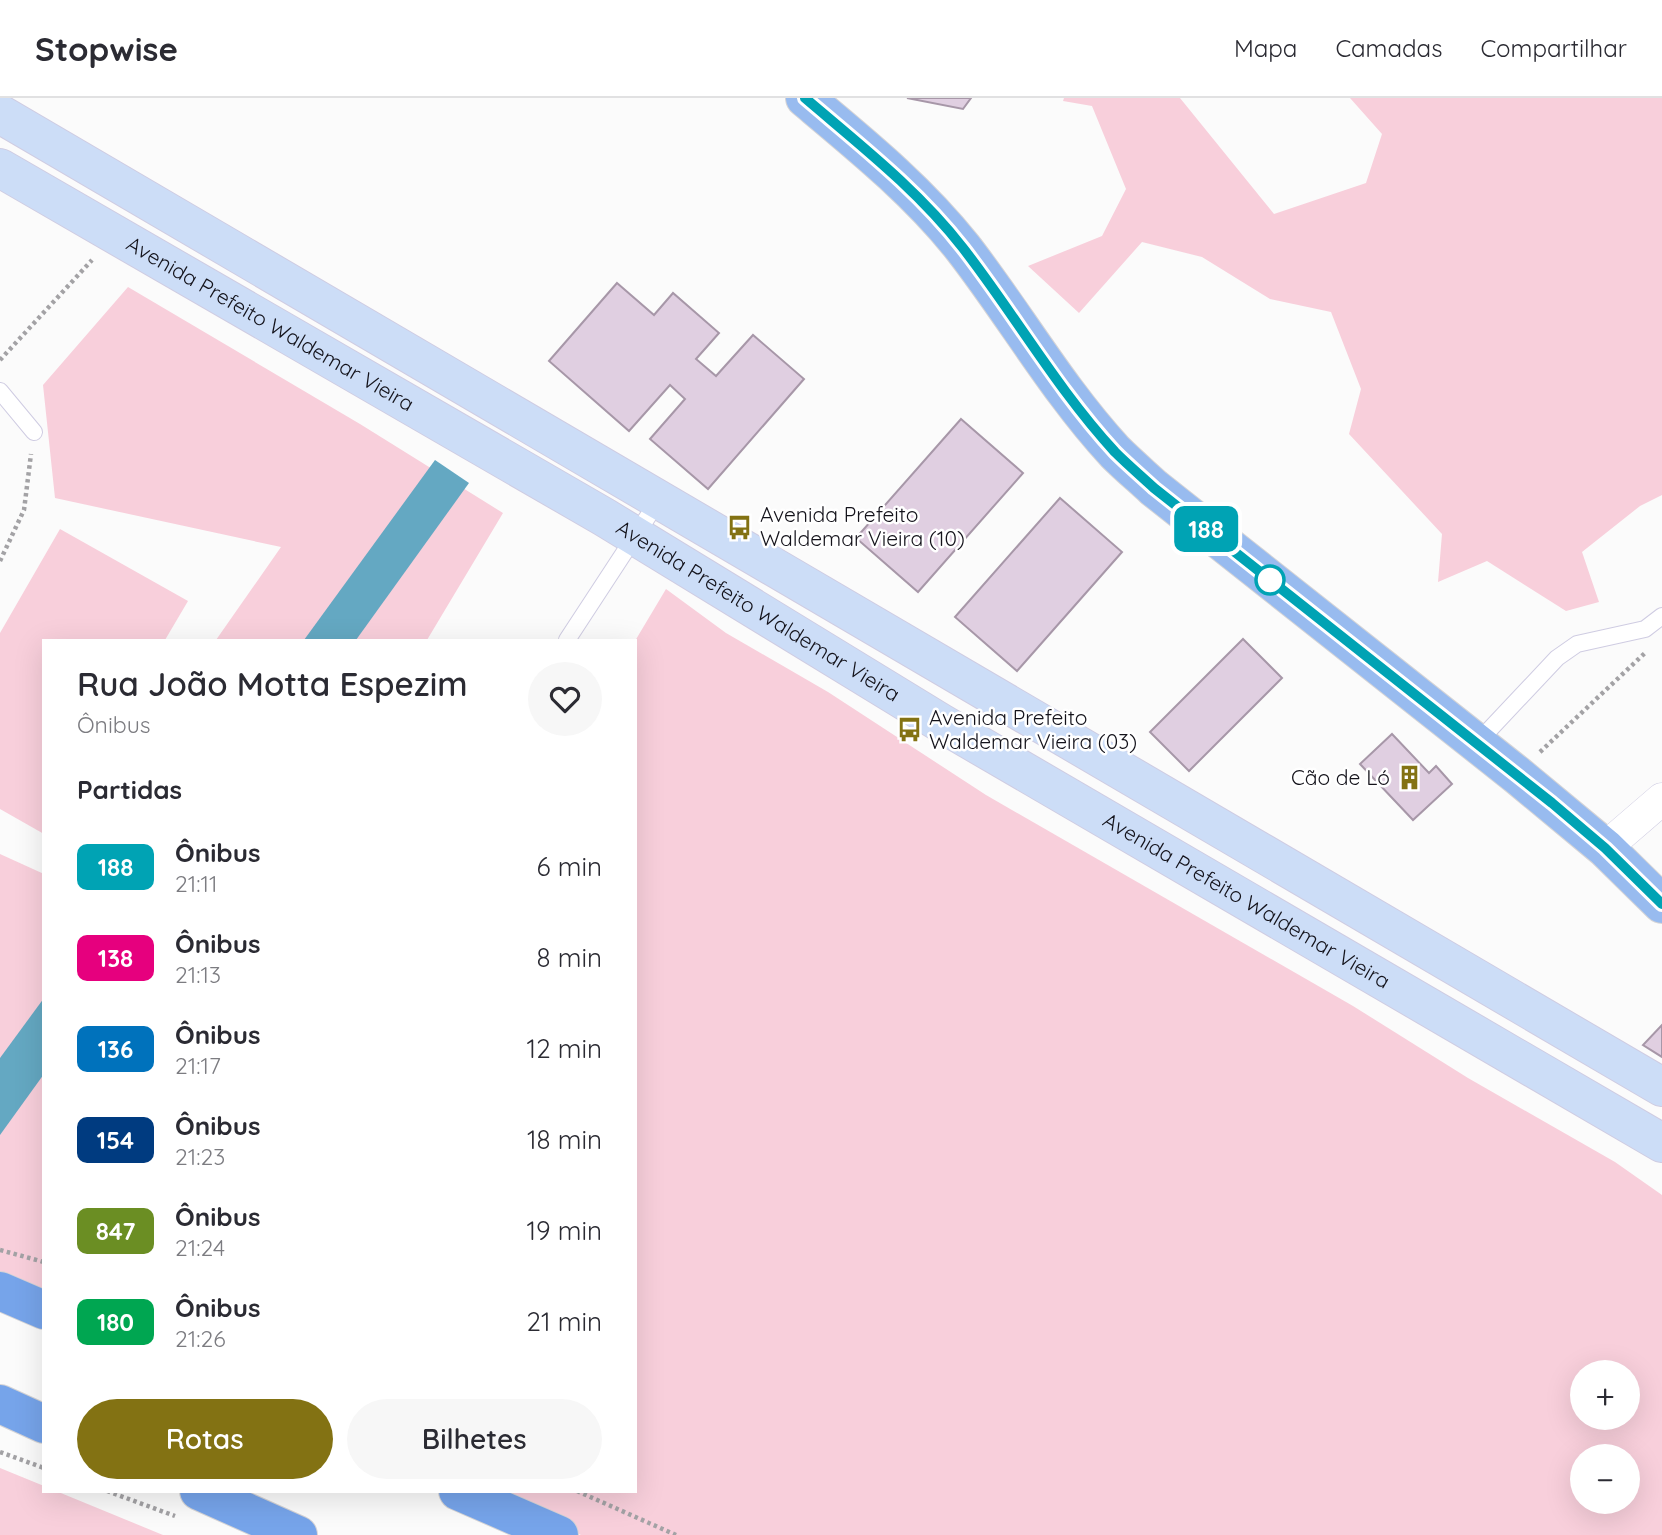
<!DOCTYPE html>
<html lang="pt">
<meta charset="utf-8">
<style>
body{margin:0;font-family:Quicksand,sans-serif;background:#f7f7f7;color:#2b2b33;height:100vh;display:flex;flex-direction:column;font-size:26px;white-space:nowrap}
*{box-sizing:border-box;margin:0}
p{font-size:23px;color:#7c7c81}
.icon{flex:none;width:38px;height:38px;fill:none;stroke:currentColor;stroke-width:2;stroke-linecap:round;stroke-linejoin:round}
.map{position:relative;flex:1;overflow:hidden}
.sheet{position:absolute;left:42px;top:541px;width:595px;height:854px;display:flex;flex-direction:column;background:#fff;border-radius:0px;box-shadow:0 7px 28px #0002}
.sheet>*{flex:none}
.badge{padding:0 14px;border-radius:10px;font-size:24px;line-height:46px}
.buttons{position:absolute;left:1570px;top:1262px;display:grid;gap:14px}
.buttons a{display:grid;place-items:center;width:70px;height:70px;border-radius:50%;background:#fff;box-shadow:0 7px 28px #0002;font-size:35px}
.map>.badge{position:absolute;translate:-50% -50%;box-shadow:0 0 0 4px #fff}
h2{padding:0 35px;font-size:26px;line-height:63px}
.round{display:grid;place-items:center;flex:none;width:74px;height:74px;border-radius:37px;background:#f7f7f7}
.headline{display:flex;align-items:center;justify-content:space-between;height:119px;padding:0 35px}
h1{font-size:33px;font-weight:600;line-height:52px}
.action{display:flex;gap:14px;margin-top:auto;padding:14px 35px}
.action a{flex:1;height:80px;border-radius:42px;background:#837213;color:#fff;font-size:28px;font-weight:600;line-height:80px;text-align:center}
.action a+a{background:#f7f7f7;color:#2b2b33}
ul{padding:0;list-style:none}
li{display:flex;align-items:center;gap:21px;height:91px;padding:0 35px}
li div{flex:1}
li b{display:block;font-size:26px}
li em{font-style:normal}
li .badge{min-width:77px;font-weight:700;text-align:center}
header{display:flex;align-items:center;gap:42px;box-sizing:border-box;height:98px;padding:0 35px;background:#fff;border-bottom:2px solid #e1e1e2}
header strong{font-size:33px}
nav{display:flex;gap:38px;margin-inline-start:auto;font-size:24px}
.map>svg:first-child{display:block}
.green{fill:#f8cfdb;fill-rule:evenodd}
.water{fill:#64a8c2}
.building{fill:#e0cfe1;stroke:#a797a8;stroke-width:2}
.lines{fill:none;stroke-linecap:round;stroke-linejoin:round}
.service-casing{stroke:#cfcce2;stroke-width:18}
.minor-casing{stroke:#cfcce2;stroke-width:33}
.secondary-casing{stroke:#cfcce2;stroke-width:40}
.primary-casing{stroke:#d5d4d6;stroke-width:40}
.trunk-casing{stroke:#d5d4d6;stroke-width:40}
.path{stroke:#a3a2a5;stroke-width:4.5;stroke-dasharray:3.5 3.5;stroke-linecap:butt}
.service{stroke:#fff;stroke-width:16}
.minor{stroke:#fff;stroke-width:32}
.secondary{stroke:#ccddf7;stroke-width:38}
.primary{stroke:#98bbef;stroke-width:38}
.trunk{stroke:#76a4ea;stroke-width:38}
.line-casing{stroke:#fff;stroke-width:16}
.line{stroke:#00a3b4;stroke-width:10}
.stop-dot{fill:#fff;stroke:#00a3b4;stroke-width:3.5}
.labels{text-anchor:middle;stroke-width:5;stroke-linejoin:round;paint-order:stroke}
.street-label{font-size:21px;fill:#13121a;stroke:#fff}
.poi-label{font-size:21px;fill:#13121a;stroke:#fff;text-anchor:start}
</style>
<header>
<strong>Stopwise</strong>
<nav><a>Mapa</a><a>Camadas</a><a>Compartilhar</a></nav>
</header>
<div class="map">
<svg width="1662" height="1437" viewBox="0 0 1662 1437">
<rect width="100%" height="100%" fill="#fbfbfb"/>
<g class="green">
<path d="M 1064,0 L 1180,0 L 1274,116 L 1366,85 L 1382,36 L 1350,0 L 1662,0 L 1662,397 L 1640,408 L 1582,454 L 1599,504 L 1566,513 L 1487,463 L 1438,484 L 1442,436 L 1349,336 L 1361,291 L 1331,214 L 1270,201 L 1202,159 L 1142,144 L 1079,215 L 1028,168 L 1102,138 L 1126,91 L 1092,8 L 1063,3 Z"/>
<path d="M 128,189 L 360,326 L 503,415 L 427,542 L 216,542 L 281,449 L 55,400 L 43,287 Z"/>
<path d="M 60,431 L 188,503 L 165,542 L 44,542 L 44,736 L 0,711 L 0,535 Z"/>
<path d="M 666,491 L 726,535 L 828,594 L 986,697 L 1353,908 L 1468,980 L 1615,1064 L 1662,1097 L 1662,1437 L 581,1437 L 482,1393 L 635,1393 L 635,543 ZM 1582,1274 L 1628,1274 L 1628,1320 L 1582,1320 ZM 1582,1358 L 1628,1358 L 1628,1404 L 1582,1404 Z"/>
<path d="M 0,756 L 44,776 L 44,1197 L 0,1177 Z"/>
<path d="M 0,1370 L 44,1388 L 44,1393 L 56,1393 L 163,1437 L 0,1437 Z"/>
</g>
<g class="water">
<path d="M 435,362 L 469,385 L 356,542 L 304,542 Z"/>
<path d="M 44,900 L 44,976 L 0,1037 L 0,960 Z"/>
</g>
<g class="building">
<path d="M 907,0 L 971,0 L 963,11 Z"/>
<path d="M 617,185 L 654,217 L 673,195 L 719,235 L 696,261 L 716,278 L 753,237 L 804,281 L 708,391 L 650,341 L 685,301 L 670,287 L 629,333 L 549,263 Z"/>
<path d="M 961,321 L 1023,375 L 918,494 L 856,440 Z"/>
<path d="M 1060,400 L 1122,454 L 1017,573 L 955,519 Z"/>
<path d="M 1243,541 L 1282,580 L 1189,673 L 1150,634 Z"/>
<path d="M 1392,636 L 1429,675 L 1436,668 L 1452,686 L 1413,722 L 1360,666 Z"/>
<path d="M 1662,927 L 1662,959 L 1643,947 Z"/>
</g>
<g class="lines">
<defs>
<g id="service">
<path d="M 0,293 L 34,334"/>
<path d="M 567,542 L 658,403"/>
<path d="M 1477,645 L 1557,560 L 1577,546 L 1645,531 L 1662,518"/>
</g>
<path id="minor" d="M 1605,750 L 1662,701"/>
<g id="secondary">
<path d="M 0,16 L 1662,989"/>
<path id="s1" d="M 0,70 L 604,419 L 941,625 L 1662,1045"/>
</g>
<path id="primary" d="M 805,0 C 860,46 918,93 963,150 C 1015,217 1057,291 1115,354 C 1127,366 1141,378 1154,390 L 1517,677 L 1605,750 L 1662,806"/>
<g id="trunk">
<path d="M 0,1193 L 44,1212"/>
<path d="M 0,1306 L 44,1326"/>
<path d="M 199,1393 L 298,1437"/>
<path d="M 458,1393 L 559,1437"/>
</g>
</defs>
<use href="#service" class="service-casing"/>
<use href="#minor" class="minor-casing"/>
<use href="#secondary" class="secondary-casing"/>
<use href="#primary" class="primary-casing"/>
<use href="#trunk" class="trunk-casing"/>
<g class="path">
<path d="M 0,262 L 92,162"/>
<path d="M 0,463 L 24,412 L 31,356"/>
<path d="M 1540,654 L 1646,554"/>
<path d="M 0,1152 L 44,1164"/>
<path d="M 0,1354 L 44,1370"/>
<path d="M 107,1393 L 175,1418"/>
<path d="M 577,1393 L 676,1437"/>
</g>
<use href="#service" class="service"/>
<use href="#minor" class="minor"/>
<use href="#secondary" class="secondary"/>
<use href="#primary" class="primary"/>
<use href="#trunk" class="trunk"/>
</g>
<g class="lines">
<defs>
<path id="line" d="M 805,0 C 860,47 918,92 963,150 C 1015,217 1057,291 1115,354 C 1127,366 1141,378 1154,390 L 1552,705 L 1605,750 L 1662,806"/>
</defs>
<use href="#line" class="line-casing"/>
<use href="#line" class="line"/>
</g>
<defs>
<symbol id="bus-bare" viewBox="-9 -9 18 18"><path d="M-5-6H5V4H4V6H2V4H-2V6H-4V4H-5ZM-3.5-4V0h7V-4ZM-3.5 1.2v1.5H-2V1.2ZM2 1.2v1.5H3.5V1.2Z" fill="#837213" stroke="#fff" stroke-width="2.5" paint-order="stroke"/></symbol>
<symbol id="building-bare" viewBox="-9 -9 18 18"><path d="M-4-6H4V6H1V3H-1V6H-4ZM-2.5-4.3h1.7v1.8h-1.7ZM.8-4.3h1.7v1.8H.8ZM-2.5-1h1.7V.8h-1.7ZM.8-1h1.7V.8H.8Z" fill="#837213" stroke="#fff" stroke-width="2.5" paint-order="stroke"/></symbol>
</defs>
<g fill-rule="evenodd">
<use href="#bus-bare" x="722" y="412" width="35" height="35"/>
<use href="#bus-bare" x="892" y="614" width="35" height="35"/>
<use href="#building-bare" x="1392" y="662" width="35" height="35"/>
</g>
<circle class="stop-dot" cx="1270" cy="482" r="14"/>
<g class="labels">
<g class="street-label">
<text dy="7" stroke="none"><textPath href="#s1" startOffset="312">Avenida Prefeito Waldemar Vieira</textPath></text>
<text dy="7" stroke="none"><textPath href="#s1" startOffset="878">Avenida Prefeito Waldemar Vieira</textPath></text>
<text dy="7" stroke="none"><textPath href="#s1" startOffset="1446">Avenida Prefeito Waldemar Vieira</textPath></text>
</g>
<g class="poi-label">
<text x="760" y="424">Avenida Prefeito<tspan x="760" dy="24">Waldemar Vieira (10)</tspan></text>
<text x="929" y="627">Avenida Prefeito<tspan x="929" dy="24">Waldemar Vieira (03)</tspan></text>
<text x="1390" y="687" text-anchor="end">Cão de Ló</text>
</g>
</g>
</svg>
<div class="buttons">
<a>+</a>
<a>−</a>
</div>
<b class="badge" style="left:1206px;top:431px;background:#00a3b4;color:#fff">188</b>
<section class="sheet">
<div class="headline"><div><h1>Rua João Motta Espezim</h1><p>Ônibus</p></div><a class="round"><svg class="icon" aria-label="heart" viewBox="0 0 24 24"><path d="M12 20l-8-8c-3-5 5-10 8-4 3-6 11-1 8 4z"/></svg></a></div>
<h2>Partidas</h2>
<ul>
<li><span class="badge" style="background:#00a3b4;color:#fff">188</span><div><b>Ônibus</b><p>21:11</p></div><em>6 min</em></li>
<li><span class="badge" style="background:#e6007e;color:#fff">138</span><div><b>Ônibus</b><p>21:13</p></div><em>8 min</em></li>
<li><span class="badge" style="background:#0072bc;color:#fff">136</span><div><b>Ônibus</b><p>21:17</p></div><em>12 min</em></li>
<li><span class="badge" style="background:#003b80;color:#fff">154</span><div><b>Ônibus</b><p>21:23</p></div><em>18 min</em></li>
<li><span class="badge" style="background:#6b8e23;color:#fff">847</span><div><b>Ônibus</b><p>21:24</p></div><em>19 min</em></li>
<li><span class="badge" style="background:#00a651;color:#fff">180</span><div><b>Ônibus</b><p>21:26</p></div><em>21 min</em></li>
</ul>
<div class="action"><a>Rotas</a><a>Bilhetes</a></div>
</section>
</div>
